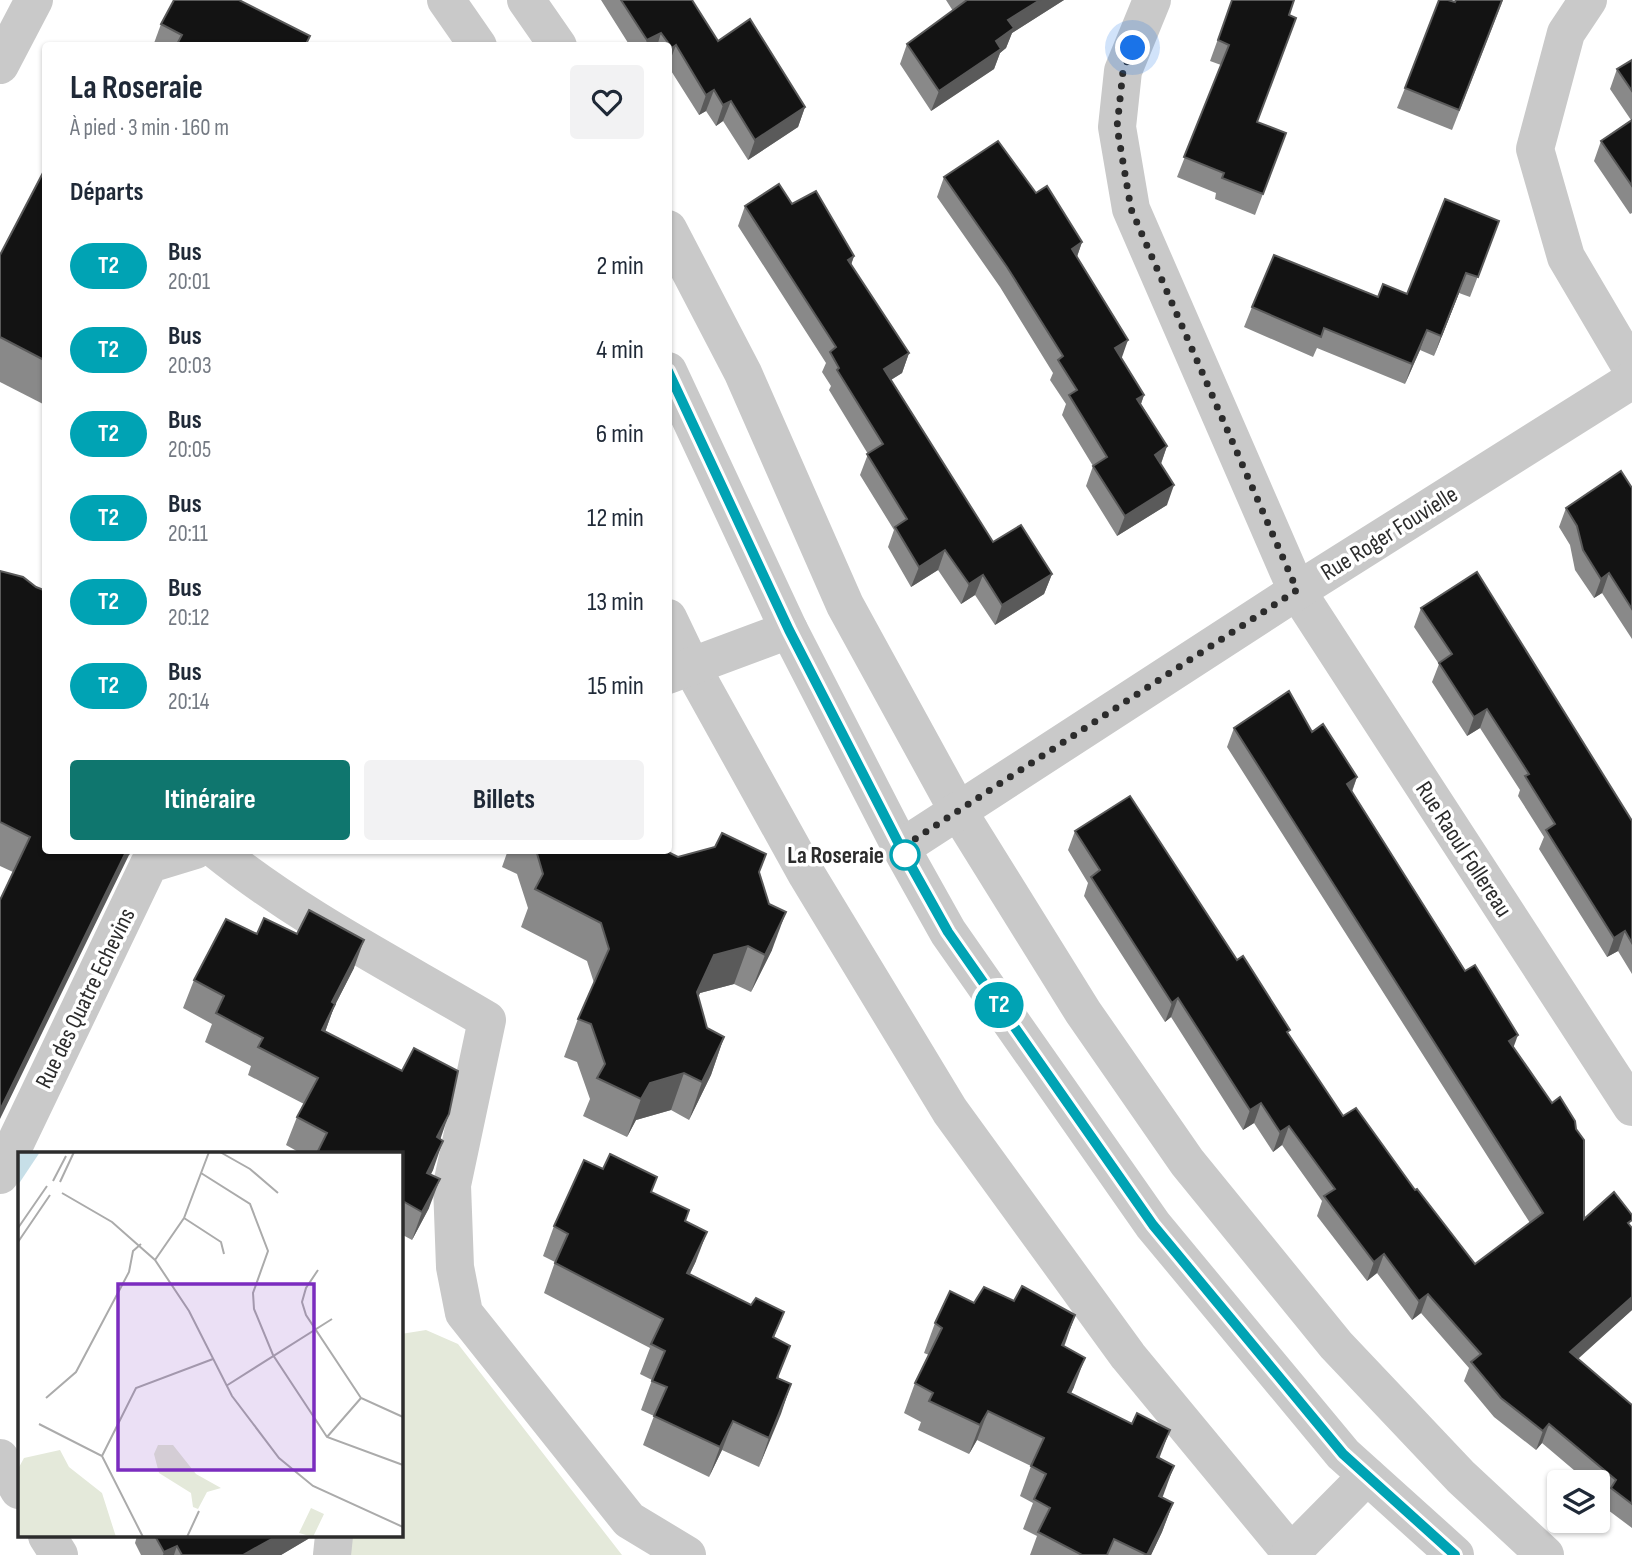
<!DOCTYPE html>
<html lang="fr">
<meta charset="utf-8">
<style>
body{margin:0;font-family:"Sofia Sans Condensed",sans-serif;background:#f2f2f3;color:#1f2937;height:100vh;display:flex;flex-direction:column;font-size:26px;white-space:nowrap}
*{box-sizing:border-box;margin:0}
p{font-size:23px;color:#747a83}
.icon{flex:none;width:38px;height:38px;fill:none;stroke:currentColor;stroke-width:2;stroke-linecap:round;stroke-linejoin:round}
.map{position:relative;flex:1;overflow:hidden}
.drawer{position:absolute;left:42px;top:42px;width:630px;height:812px;display:flex;flex-direction:column;background:#fff;border-radius:7px;box-shadow:0 2px 5px #0004}
.drawer>*{flex:none}
.badge{padding:0 14px;border-radius:23px;font-size:24px;line-height:46px}
.buttons{position:absolute;left:1547px;top:1470px;display:grid;gap:14px}
.buttons a{display:grid;place-items:center;width:63px;height:63px;border-radius:7px;background:#fff;box-shadow:0 2px 5px #0004;font-size:35px}
.you{position:absolute;width:35px;height:35px;margin:-18px;border:5px solid #fff;border-radius:50%;background:#1a73e8;box-shadow:0 0 0 10px #1a73e833}
.map>.badge{position:absolute;translate:-50% -50%;box-shadow:0 0 0 4px #fff}
h2{padding:0 28px;font-size:26px;line-height:63px}
.round{display:grid;place-items:center;flex:none;width:74px;height:74px;border-radius:7px;background:#f2f2f3}
.summary{display:flex;align-items:center;justify-content:space-between;height:119px;padding:0 28px}
h1{font-size:33px;font-weight:700;line-height:52px}
.cta{display:flex;gap:14px;margin-top:auto;padding:14px 28px}
.cta a{flex:1;height:80px;border-radius:7px;background:#0f766e;color:#fff;font-size:28px;font-weight:700;line-height:80px;text-align:center}
.cta a+a{background:#f2f2f3;color:#1f2937}
ul{padding:0;list-style:none}
li{display:flex;align-items:center;gap:21px;height:84px;padding:0 28px}
li div{flex:1}
li b{display:block;font-size:26px}
li em{font-style:normal}
li .badge{min-width:77px;font-weight:700;text-align:center}
.map>svg:first-child{display:block}
.green{fill:#e4e9da}
.lines{fill:none;stroke-linecap:round;stroke-linejoin:round}
.minor{stroke:#c9c9c9;stroke-width:38}
.wall{fill:#898989}
.shaded-wall{fill:#5a5a5a}
.building{fill:#131313;stroke:#5a5a5a;stroke-width:2}
.line-casing{stroke:#fff;stroke-width:16}
.line{stroke:#00a3b4;stroke-width:10}
.walk{stroke:#2c2c2c;stroke-width:7;stroke-dasharray:0 12.6}
.stop-dot{fill:#fff;stroke:#00a3b4;stroke-width:3.5}
.labels{text-anchor:middle;stroke-width:7;stroke-linejoin:round;paint-order:stroke}
.street-label{font-size:24px;fill:#2c2c2c;stroke:#fff}
.stop-label{font-size:24px;font-weight:bold;fill:#2c2c2c;stroke:#fff;text-anchor:end}
.inset-road{fill:none;stroke:#ababab;stroke-width:2}
.view{fill:#7b2cbf;fill-opacity:0.15;stroke:#7b2cbf;stroke-width:3.5}
.inset-edge{fill:none;stroke:#2c2c2c;stroke-width:3.5}
</style>
<div class="map">
<svg width="1632" height="1555" viewBox="0 0 1632 1555">
<rect width="100%" height="100%" fill="#fff"/>
<path class="green" d="M 426,1330 L 458,1344 L 622,1555 L 341,1555 L 340,1536 L 401,1536 L 401,1334 Z"/>
<g class="lines">
<g class="minor">
<path d="M 446,0 L 478,46"/>
<path d="M 526,0 L 558,46"/>
<path d="M 1152,0 L 1123,71 L 1117,127 L 1131,209 L 1297,591 L 1632,1107"/>
<path d="M 1588,0 L 1566,33 L 1535,149 L 1566,257 L 1632,369"/>
<path d="M 0,65 L 34,0"/>
<path d="M 668,229 L 743,373 L 845,605 L 958,811 L 1083,1012 L 1187,1162 L 1336,1345 L 1461,1477 L 1545,1555"/>
<path d="M 668,371 L 789,630 L 901,848 L 948,932 L 1153,1225 L 1343,1454 L 1455,1555"/>
<path d="M 668,618 L 691,666 L 807,875 L 950,1111 L 1128,1356 L 1291,1553"/>
<path d="M 668,675 L 789,630"/>
<path d="M 901,848 L 1297,591 L 1632,380"/>
<path d="M 216,850 C 299,917 396,966 487,1020 L 452,1185 L 455,1267 L 464,1313 L 629,1520 L 687,1555"/>
<path d="M 0,1175 L 149,864 L 195,850"/>
<path d="M 0,1458 L 19,1490"/>
<path d="M 47,1536 L 59,1555"/>
<path d="M 332,1555 L 334,1536"/>
<path d="M 1289,1555 L 1367,1476"/>
</g>
</g>
<g class="wall">
<path d="M 601,0 L 692,0 L 718,41 L 805,107 L 798,127 L 748,160 L 723,121 L 716,126 L 706,111 L 699,115 L 668,66 L 668,46 L 630,46 Z"/>
<path d="M 946,0 L 1064,0 L 1012,33 L 1006,48 L 1000,53 L 994,69 L 931,111 L 900,64 L 907,44 L 953,11 Z"/>
<path d="M 1232,0 L 1289,15 L 1257,122 L 1286,133 L 1255,215 L 1215,199 L 1216,193 L 1177,177 L 1221,65 L 1210,61 Z"/>
<path d="M 1503,0 L 1452,130 L 1397,108 L 1405,88 L 1455,2 Z"/>
<path d="M 161,24 L 306,46 L 153,46 Z"/>
<path d="M 1632,60 L 1632,213 L 1630,214 L 1594,161 L 1601,141 L 1631,120 L 1610,89 L 1617,69 Z"/>
<path d="M 46,167 L 46,405 L 45,405 L 0,382 L 0,255 Z"/>
<path d="M 944,177 L 1036,193 L 1082,242 L 1077,257 L 1121,358 L 1144,395 L 1141,404 L 1167,446 L 1161,464 L 1167,505 L 1117,536 L 1086,486 L 1093,466 L 1062,415 L 1066,404 L 1050,380 L 1053,373 L 1000,287 L 937,197 Z"/>
<path d="M 792,204 L 854,256 L 851,265 L 909,353 L 902,373 L 891,380 L 993,542 L 1052,574 L 1044,594 L 995,625 L 975,595 L 961,604 L 938,570 L 911,587 L 888,547 L 894,530 L 860,475 L 868,454 L 829,390 L 831,386 L 822,372 L 826,363 L 738,226 L 745,206 Z"/>
<path d="M 1499,221 L 1470,297 L 1459,293 L 1434,356 L 1420,350 L 1405,384 L 1317,348 L 1313,357 L 1244,327 L 1252,307 L 1407,294 Z"/>
<path d="M 1632,488 L 1632,639 L 1602,593 L 1594,598 L 1575,570 L 1570,545 L 1559,527 L 1566,508 Z"/>
<path d="M 0,571 L 46,850 L 133,850 L 129,855 L 13,872 L 0,866 Z"/>
<path d="M 1421,608 L 1632,821 L 1632,974 L 1618,951 L 1607,957 L 1539,849 L 1544,837 L 1518,796 L 1520,790 L 1480,728 L 1467,736 L 1432,682 L 1439,664 L 1414,627 Z"/>
<path d="M 1234,728 L 1312,732 L 1357,777 L 1352,792 L 1514,1047 L 1584,1219 L 1631,1227 L 1632,1228 L 1632,1310 L 1578,1359 L 1632,1405 L 1632,1528 L 1604,1507 L 1607,1498 L 1598,1490 L 1598,1482 L 1588,1482 L 1542,1443 L 1536,1450 L 1494,1417 L 1464,1381 L 1469,1368 L 1421,1313 L 1412,1320 L 1377,1273 L 1367,1281 L 1317,1216 L 1322,1201 L 1282,1145 L 1273,1152 L 1254,1123 L 1243,1130 L 1171,1017 L 1165,1022 L 1084,896 L 1088,883 L 1068,850 L 1075,831 L 1237,960 L 1343,1116 L 1415,1190 L 1475,1264 L 1530,1223 L 1227,747 Z"/>
<path d="M 508,850 L 664,850 L 678,857 L 759,872 L 772,950 L 751,992 L 734,984 L 700,993 L 698,997 L 707,1028 L 724,1037 L 711,1075 L 689,1120 L 671,1110 L 636,1120 L 627,1137 L 583,1116 L 590,1099 L 577,1062 L 564,1057 L 578,1019 L 594,983 L 587,961 L 521,927 L 528,908 L 517,874 L 502,867 Z"/>
<path d="M 257,934 L 354,968 L 334,1007 L 325,1032 L 440,1139 L 433,1170 L 431,1174 L 429,1208 L 412,1240 L 401,1234 L 401,1154 L 302,1154 L 286,1145 L 297,1117 L 304,1104 L 248,1075 L 251,1066 L 205,1042 L 212,1024 L 183,1008 L 194,980 Z"/>
<path d="M 651,1192 L 685,1221 L 696,1261 L 690,1274 L 751,1305 L 784,1312 L 774,1337 L 779,1378 L 791,1384 L 759,1467 L 722,1450 L 709,1477 L 643,1445 L 654,1416 L 641,1410 L 652,1380 L 640,1374 L 650,1348 L 544,1293 L 555,1262 L 543,1256 L 554,1226 Z"/>
<path d="M 935,1323 L 1064,1346 L 1074,1387 L 1071,1393 L 1160,1459 L 1162,1497 L 1173,1503 L 1162,1532 L 1151,1555 L 1030,1555 L 1037,1536 L 1023,1529 L 1033,1503 L 1020,1496 L 1031,1466 L 977,1440 L 969,1454 L 918,1430 L 921,1422 L 904,1413 L 915,1383 L 929,1355 L 924,1353 Z"/>
<path d="M 137,1536 L 310,1536 L 308,1539 L 281,1555 L 141,1555 L 135,1543 Z"/>
</g>
<g class="shaded-wall">
<path d="M 1040,0 L 1064,0 L 1012,33 L 1006,48 L 1000,53 L 994,69 L 931,111 L 939,91 L 996,41 L 1008,20 Z"/>
<path d="M 661,33 L 657,46 L 645,46 L 647,40 Z"/>
<path d="M 676,45 L 668,66 L 668,57 L 672,48 Z"/>
<path d="M 714,90 L 706,111 L 699,115 L 706,95 Z"/>
<path d="M 731,101 L 723,121 L 716,126 L 723,105 Z"/>
<path d="M 805,107 L 798,127 L 748,160 L 755,140 Z"/>
<path d="M 1082,242 L 1075,262 L 1072,249 Z"/>
<path d="M 854,256 L 847,276 L 848,260 Z"/>
<path d="M 1466,273 L 1459,293 L 1434,356 L 1441,336 Z"/>
<path d="M 1427,330 L 1420,350 L 1405,384 L 1412,364 Z"/>
<path d="M 1128,340 L 1121,360 L 1115,348 Z"/>
<path d="M 909,353 L 902,373 L 876,389 L 884,369 Z"/>
<path d="M 1144,395 L 1137,415 L 1137,399 Z"/>
<path d="M 1167,446 L 1160,466 L 1155,455 Z"/>
<path d="M 1174,485 L 1167,505 L 1117,536 L 1125,516 Z"/>
<path d="M 945,550 L 938,570 L 911,587 L 919,567 Z"/>
<path d="M 1609,573 L 1602,593 L 1594,598 L 1601,579 Z"/>
<path d="M 1052,574 L 1044,594 L 995,625 L 1002,605 Z"/>
<path d="M 983,575 L 975,595 L 961,604 L 969,584 Z"/>
<path d="M 1487,709 L 1480,728 L 1467,736 L 1474,717 Z"/>
<path d="M 1357,777 L 1350,796 L 1347,784 Z"/>
<path d="M 127,850 L 133,850 L 129,855 L 0,1119 L 0,1110 Z"/>
<path d="M 786,912 L 772,950 L 751,992 L 765,955 Z"/>
<path d="M 1625,931 L 1618,951 L 1607,957 L 1614,938 Z"/>
<path d="M 364,940 L 354,968 L 334,1007 L 325,1032 L 312,1059 L 332,1002 Z"/>
<path d="M 748,946 L 734,984 L 700,993 L 683,1030 L 697,992 L 714,955 Z"/>
<path d="M 1178,998 L 1171,1017 L 1165,1022 L 1172,1003 Z"/>
<path d="M 1518,1035 L 1511,1054 L 1509,1041 Z"/>
<path d="M 724,1037 L 711,1075 L 689,1120 L 702,1082 Z"/>
<path d="M 684,1073 L 671,1110 L 636,1120 L 627,1137 L 641,1099 L 650,1083 Z"/>
<path d="M 1261,1103 L 1254,1123 L 1243,1130 L 1250,1110 Z"/>
<path d="M 449,1114 L 439,1143 L 437,1137 Z"/>
<path d="M 1289,1126 L 1282,1145 L 1273,1152 L 1280,1132 Z"/>
<path d="M 443,1141 L 433,1170 L 417,1201 L 427,1173 Z"/>
<path d="M 440,1179 L 429,1208 L 412,1240 L 422,1212 Z"/>
<path d="M 707,1232 L 696,1261 L 676,1302 L 687,1273 Z"/>
<path d="M 1384,1254 L 1377,1273 L 1367,1281 L 1374,1262 Z"/>
<path d="M 1428,1294 L 1421,1313 L 1412,1320 L 1419,1301 Z"/>
<path d="M 1632,1297 L 1632,1310 L 1563,1372 L 1570,1352 Z"/>
<path d="M 1075,1315 L 1065,1344 L 1051,1374 L 1062,1345 Z"/>
<path d="M 1085,1358 L 1074,1387 L 1058,1421 L 1068,1392 Z"/>
<path d="M 791,1384 L 781,1414 L 759,1467 L 769,1438 Z"/>
<path d="M 988,1411 L 977,1440 L 969,1454 L 980,1425 Z"/>
<path d="M 733,1421 L 722,1450 L 709,1477 L 720,1447 Z"/>
<path d="M 1549,1424 L 1542,1443 L 1536,1450 L 1543,1431 Z"/>
<path d="M 1170,1430 L 1159,1459 L 1157,1457 Z"/>
<path d="M 1174,1466 L 1163,1496 L 1148,1525 L 1159,1496 Z"/>
<path d="M 1173,1503 L 1162,1532 L 1151,1555 L 1147,1555 Z"/>
<path d="M 277,1536 L 310,1536 L 308,1539 L 281,1555 L 243,1555 Z"/>
<path d="M 177,1546 L 174,1555 L 163,1555 L 164,1552 Z"/>
</g>
<g class="building">
<path d="M 174,0 L 239,0 L 310,36 L 305,46 L 176,46 L 182,35 L 161,24 Z"/>
<path d="M 621,0 L 692,0 L 718,41 L 750,19 L 805,107 L 755,140 L 731,101 L 723,105 L 714,90 L 706,95 L 676,45 L 672,48 L 661,33 L 647,40 Z"/>
<path d="M 967,0 L 1040,0 L 1008,20 L 1014,28 L 996,41 L 1001,49 L 939,91 L 907,44 Z"/>
<path d="M 1232,0 L 1294,0 L 1289,15 L 1296,18 L 1257,122 L 1286,133 L 1263,194 L 1222,178 L 1224,173 L 1184,157 L 1229,45 L 1218,40 Z"/>
<path d="M 1439,0 L 1448,0 L 1455,2 L 1456,0 L 1502,0 L 1459,110 L 1405,88 Z"/>
<path d="M 1632,60 L 1632,91 L 1617,69 Z"/>
<path d="M 1632,120 L 1632,186 L 1601,141 Z"/>
<path d="M 998,141 L 1036,193 L 1047,186 L 1082,242 L 1072,249 L 1128,340 L 1115,348 L 1144,395 L 1137,399 L 1167,446 L 1155,455 L 1174,485 L 1125,516 L 1093,466 L 1107,457 L 1069,395 L 1077,390 L 1058,360 L 1063,356 L 1007,267 L 944,177 Z"/>
<path d="M 46,167 L 46,361 L 0,337 L 0,255 Z"/>
<path d="M 779,184 L 792,204 L 816,191 L 854,256 L 848,260 L 909,353 L 884,369 L 993,542 L 1021,525 L 1052,574 L 1002,605 L 983,575 L 969,584 L 945,550 L 919,567 L 895,527 L 907,519 L 867,454 L 883,444 L 837,370 L 839,368 L 830,352 L 836,347 L 745,206 Z"/>
<path d="M 1445,199 L 1499,221 L 1478,277 L 1466,273 L 1441,336 L 1427,330 L 1412,364 L 1324,328 L 1321,337 L 1252,307 L 1274,255 L 1378,297 L 1383,284 L 1407,294 Z"/>
<path d="M 1621,471 L 1632,488 L 1632,609 L 1609,573 L 1601,579 L 1583,550 L 1577,526 L 1566,508 Z"/>
<path d="M 0,571 L 23,577 L 36,587 L 46,591 L 46,850 L 127,850 L 0,1110 L 0,900 L 30,837 L 0,822 Z"/>
<path d="M 1477,572 L 1632,821 L 1632,943 L 1625,931 L 1614,938 L 1546,830 L 1555,824 L 1525,776 L 1529,774 L 1487,709 L 1474,717 L 1439,663 L 1452,654 L 1421,608 Z"/>
<path d="M 1289,691 L 1312,732 L 1323,724 L 1357,777 L 1347,784 L 1465,971 L 1475,965 L 1518,1035 L 1509,1041 L 1552,1103 L 1560,1097 L 1575,1121 L 1576,1129 L 1584,1140 L 1584,1219 L 1614,1192 L 1632,1215 L 1632,1220 L 1628,1223 L 1632,1228 L 1632,1297 L 1570,1352 L 1632,1405 L 1632,1504 L 1611,1488 L 1616,1480 L 1549,1424 L 1543,1431 L 1501,1398 L 1471,1362 L 1481,1354 L 1428,1294 L 1419,1301 L 1384,1254 L 1374,1262 L 1324,1196 L 1335,1189 L 1289,1126 L 1280,1132 L 1261,1103 L 1250,1110 L 1178,998 L 1172,1003 L 1091,877 L 1100,870 L 1075,831 L 1130,796 L 1237,960 L 1243,956 L 1290,1030 L 1287,1032 L 1343,1116 L 1356,1108 L 1415,1190 L 1417,1189 L 1475,1264 L 1543,1213 L 1234,728 Z"/>
<path d="M 722,833 L 766,854 L 759,872 L 769,904 L 786,912 L 765,955 L 748,946 L 714,955 L 697,992 L 707,1028 L 724,1037 L 702,1082 L 684,1073 L 650,1083 L 641,1099 L 597,1078 L 605,1064 L 591,1024 L 578,1019 L 609,949 L 601,923 L 535,889 L 543,874 L 536,850 L 664,850 L 678,857 L 715,847 Z"/>
<path d="M 309,910 L 364,940 L 332,1002 L 335,1004 L 322,1030 L 402,1071 L 414,1048 L 458,1071 L 449,1114 L 437,1137 L 443,1141 L 427,1173 L 440,1179 L 422,1212 L 401,1200 L 401,1154 L 324,1154 L 318,1151 L 327,1133 L 297,1117 L 318,1078 L 258,1047 L 263,1038 L 216,1013 L 224,996 L 194,980 L 226,919 L 257,934 L 264,918 L 297,934 Z"/>
<path d="M 610,1154 L 657,1177 L 651,1192 L 689,1210 L 685,1221 L 707,1232 L 687,1273 L 751,1305 L 756,1298 L 784,1312 L 773,1337 L 790,1346 L 777,1378 L 791,1384 L 769,1438 L 733,1421 L 720,1447 L 654,1416 L 667,1387 L 652,1381 L 665,1351 L 651,1344 L 663,1319 L 555,1263 L 568,1234 L 554,1226 L 584,1160 L 603,1169 Z"/>
<path d="M 1022,1286 L 1075,1315 L 1062,1345 L 1085,1358 L 1068,1392 L 1132,1424 L 1137,1413 L 1170,1430 L 1157,1457 L 1174,1466 L 1159,1496 L 1173,1503 L 1147,1555 L 1114,1539 L 1107,1555 L 1082,1555 L 1038,1532 L 1050,1508 L 1034,1499 L 1046,1474 L 1031,1466 L 1044,1438 L 988,1411 L 980,1425 L 929,1401 L 933,1393 L 915,1383 L 942,1328 L 935,1323 L 950,1291 L 974,1303 L 984,1287 L 1014,1301 Z"/>
<path d="M 155,1536 L 277,1536 L 243,1555 L 182,1555 L 177,1546 L 164,1552 Z"/>
</g>
<g class="lines">
<defs>
<path id="line" d="M 668,371 L 789,630 L 901,848 L 948,932 L 1153,1225 L 1343,1454 L 1455,1555"/>
</defs>
<use href="#line" class="line-casing"/>
<use href="#line" class="line"/>
<path class="walk" d="M 905,855 L 901,848 L 1297,590 L 1131,209 L 1117,127 L 1123,71 L 1133,48"/>
</g>
<circle class="stop-dot" cx="905" cy="855" r="14"/>
<g class="labels">
<g class="street-label">
<text transform="translate(1389 533) rotate(-32)" y="8">Rue Roger Fouvielle</text>
<text transform="translate(1464 849) rotate(57)" y="8">Rue Raoul Follereau</text>
<text transform="translate(85 998) rotate(-64)" y="8">Rue des Quatre Echevins</text>
</g>
<g class="stop-label">
<text x="884" y="863">La Roseraie</text>
</g>
</g>
<g transform="translate(18 1152)">
<rect width="385" height="385" fill="#fff"/>
<path d="M 140,293 L 155,293 L 178,322 L 203,336 L 189,340 L 180,357 L 175,355 L 173,341 L 141,321 L 136,302 ZM 42,298 L 51,315 L 84,341 L 98,385 L 0,385 L 0,317 L 6,306 ZM 293,356 L 306,362 L 295,385 L 281,381 Z" fill="#e4e9da"/>
<path d="M 3,0 L 22,0 L 0,33 L 0,5 Z" fill="#c7dfe8"/>
<path class="inset-road" d="M 202,0 L 232,17 L 260,41M 183,21 L 232,52 L 250,99 L 235,141 L 236,157 L 255,203 L 309,285 L 385,313M 35,29 L 48,4M 42,30 L 56,0M 44,41 L 94,70 L 137,108 L 171,159 L 214,244 L 261,306 L 295,334 L 385,375M 166,66 L 203,90 L 206,102M 0,76 L 29,34M 0,90 L 32,43M 137,108 L 166,66 L 191,0M 300,118 L 288,136 L 284,150 L 288,163 L 343,246 L 385,265M 208,234 L 314,167M 28,246 L 58,220 L 111,120 L 115,99 L 123,92M 21,272 L 84,304 L 125,385M 309,285 L 343,246M 84,304 L 118,236 L 195,207M 169,385 L 181,359"/>
<path class="view" d="M 100,132 L 296,132 L 296,318 L 100,318 Z"/>
<rect width="385" height="385" class="inset-edge"/>
</g>
</svg>
<div class="buttons">
<a><svg class="icon" aria-label="layers" viewBox="0 0 24 24"><path d="M12 4l9 5-9 5-9-5zM3 14l9 5 9-5"/></svg></a>
</div>
<div class="you" style="left:1133px;top:48px"></div>
<b class="badge" style="left:999px;top:1005px;background:#00a3b4;color:#fff">T2</b>
<section class="drawer">
<div class="summary"><div><h1>La Roseraie</h1><p>À pied · 3 min · 160 m</p></div><a class="round"><svg class="icon" aria-label="heart" viewBox="0 0 24 24"><path d="M12 20l-8-8c-3-5 5-10 8-4 3-6 11-1 8 4z"/></svg></a></div>
<h2>Départs</h2>
<ul>
<li><span class="badge" style="background:#00a3b4;color:#fff">T2</span><div><b>Bus</b><p>20:01</p></div><em>2 min</em></li>
<li><span class="badge" style="background:#00a3b4;color:#fff">T2</span><div><b>Bus</b><p>20:03</p></div><em>4 min</em></li>
<li><span class="badge" style="background:#00a3b4;color:#fff">T2</span><div><b>Bus</b><p>20:05</p></div><em>6 min</em></li>
<li><span class="badge" style="background:#00a3b4;color:#fff">T2</span><div><b>Bus</b><p>20:11</p></div><em>12 min</em></li>
<li><span class="badge" style="background:#00a3b4;color:#fff">T2</span><div><b>Bus</b><p>20:12</p></div><em>13 min</em></li>
<li><span class="badge" style="background:#00a3b4;color:#fff">T2</span><div><b>Bus</b><p>20:14</p></div><em>15 min</em></li>
</ul>
<div class="cta"><a>Itinéraire</a><a>Billets</a></div>
</section>
</div>
